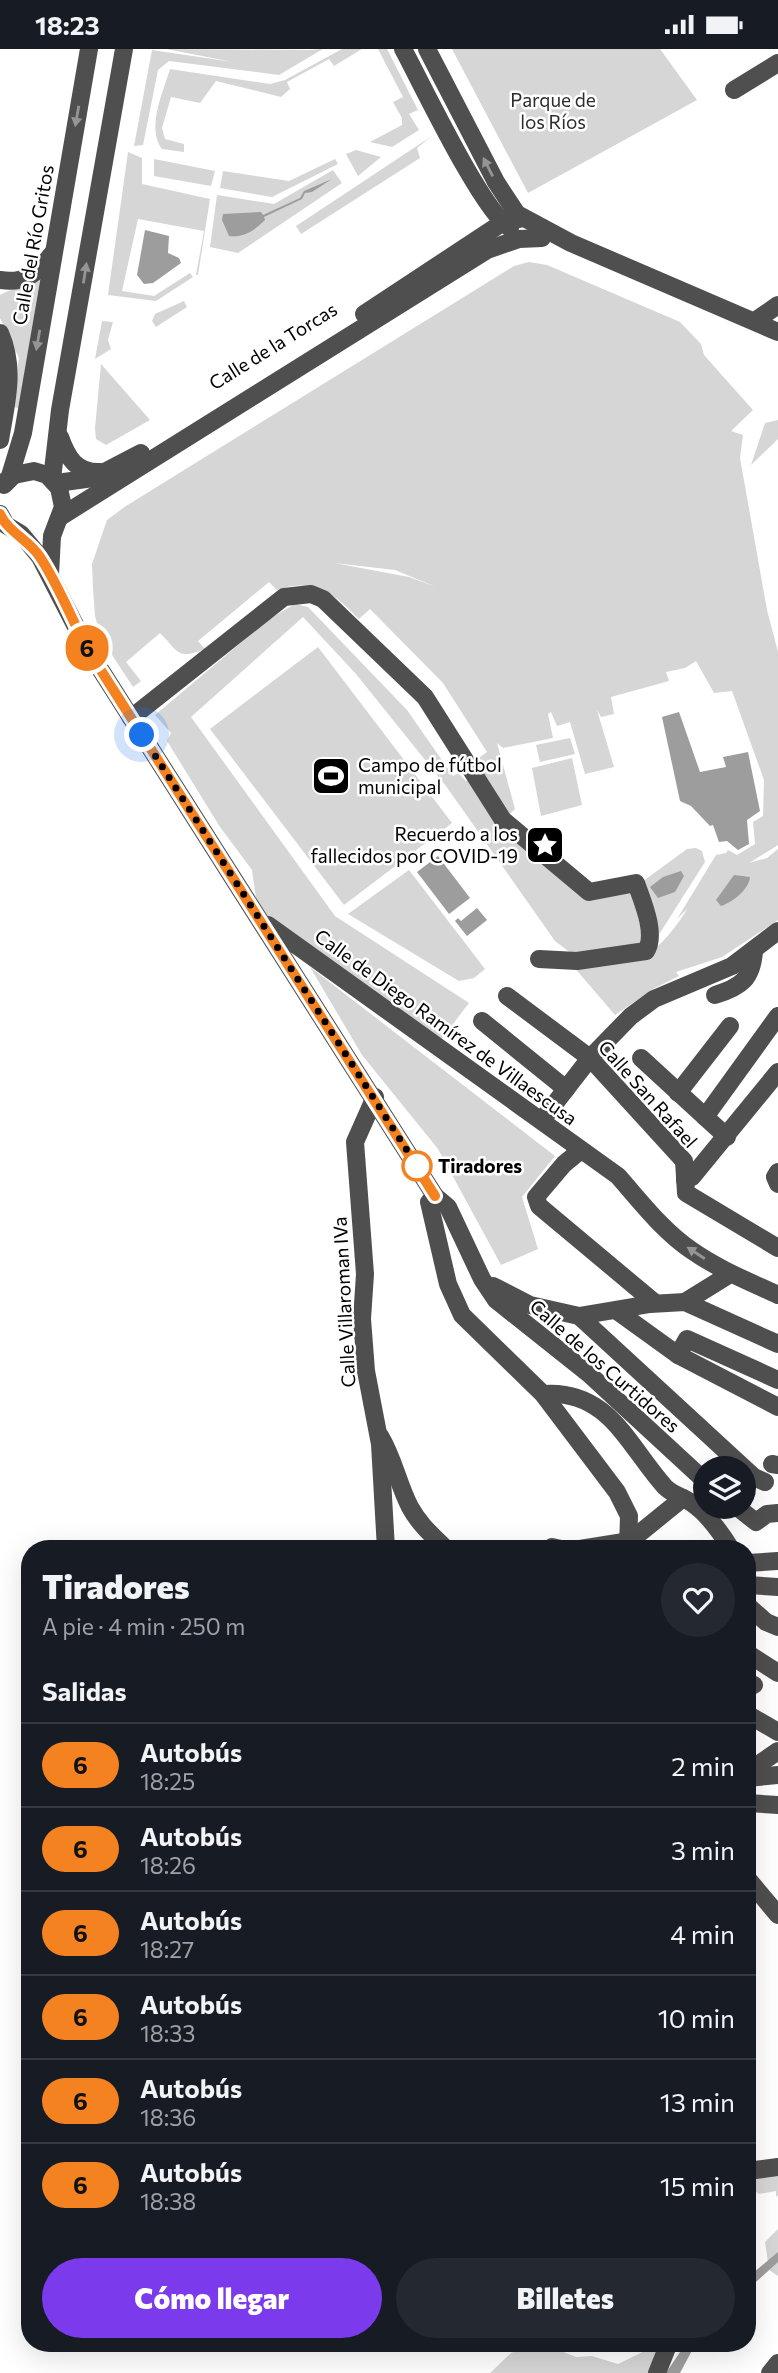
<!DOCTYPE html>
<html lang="es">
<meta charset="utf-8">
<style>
body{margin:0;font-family:Commissioner,sans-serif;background:#242831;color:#f1f3f6;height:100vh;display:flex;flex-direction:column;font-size:26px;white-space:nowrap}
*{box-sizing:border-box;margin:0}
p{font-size:23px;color:#9ea1a6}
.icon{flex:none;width:38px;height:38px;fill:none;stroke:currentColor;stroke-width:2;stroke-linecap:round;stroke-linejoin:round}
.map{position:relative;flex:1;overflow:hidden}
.panel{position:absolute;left:21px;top:1491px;width:735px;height:812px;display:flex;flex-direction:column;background:#171b24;border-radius:28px;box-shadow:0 7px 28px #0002}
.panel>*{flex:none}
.badge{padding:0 14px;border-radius:23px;font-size:24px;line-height:46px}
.controls{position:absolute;left:693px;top:1407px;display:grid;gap:14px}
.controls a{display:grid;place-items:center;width:63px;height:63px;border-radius:50%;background:#171b24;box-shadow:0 7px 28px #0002;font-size:35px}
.you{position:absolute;width:35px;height:35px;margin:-18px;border:5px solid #fff;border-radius:50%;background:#1a73e8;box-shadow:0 0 0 10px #1a73e833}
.map>.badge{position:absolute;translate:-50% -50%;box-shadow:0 0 0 4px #fff}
h2{padding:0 21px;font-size:26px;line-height:63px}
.round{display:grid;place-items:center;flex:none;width:74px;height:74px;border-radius:37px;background:#242831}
.summary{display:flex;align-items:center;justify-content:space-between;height:119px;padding:0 21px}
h1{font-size:33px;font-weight:800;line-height:52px}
.cta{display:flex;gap:14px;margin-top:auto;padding:14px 21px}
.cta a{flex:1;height:80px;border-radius:42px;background:#7c3aed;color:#fff;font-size:28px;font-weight:800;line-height:80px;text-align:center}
.cta a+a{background:#242831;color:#f1f3f6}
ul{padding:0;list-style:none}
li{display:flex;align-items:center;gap:21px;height:84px;padding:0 21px;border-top:2px solid #363941}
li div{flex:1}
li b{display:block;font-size:26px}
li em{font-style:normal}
li .badge{min-width:77px;font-weight:700;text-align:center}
.status{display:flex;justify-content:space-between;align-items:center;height:49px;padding:0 35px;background:#171b24;direction:ltr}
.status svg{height:19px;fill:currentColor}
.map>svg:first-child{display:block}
.green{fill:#d6d6d6;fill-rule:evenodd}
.water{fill:#9d9d9d}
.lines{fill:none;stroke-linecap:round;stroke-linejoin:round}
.minor{stroke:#4f4f4f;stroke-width:18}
.oneway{fill:#959595}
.line-casing{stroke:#fff;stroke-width:16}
.line{stroke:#f58220;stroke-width:10}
.walk{stroke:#000;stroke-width:7;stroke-dasharray:0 12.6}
.stop-dot{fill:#fff;stroke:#f58220;stroke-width:3.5}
.labels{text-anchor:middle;stroke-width:5;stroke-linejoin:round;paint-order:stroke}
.park-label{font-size:19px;fill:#2d2d2d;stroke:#fff}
.street-label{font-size:19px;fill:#000;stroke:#fff}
.poi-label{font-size:19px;fill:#000;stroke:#fff;text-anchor:start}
.stop-label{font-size:19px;font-weight:bold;fill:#000;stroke:#fff;text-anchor:start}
</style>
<div class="status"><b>18:23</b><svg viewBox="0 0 49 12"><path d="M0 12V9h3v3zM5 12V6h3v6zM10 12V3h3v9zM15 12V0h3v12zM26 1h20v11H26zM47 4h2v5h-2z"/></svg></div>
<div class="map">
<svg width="778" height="2324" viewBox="0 0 778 2324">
<rect width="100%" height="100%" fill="#fff"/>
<g class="green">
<path d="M 166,0 L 309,1 L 323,0 L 279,26 L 169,12 L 158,21 L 143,96 L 134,97 L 152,1 L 233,13 Z"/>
<path d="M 342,0 L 362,0 L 334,17 L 329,10 L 287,33 L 290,40 L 281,48 L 216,32 L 200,54 L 171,48 L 162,79 L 165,90 L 184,95 L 184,103 L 162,100 C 146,78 163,44 170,20 L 270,35 L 285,31 Z"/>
<path d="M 378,0 L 387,0 L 418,61 L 409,65 L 419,81 L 392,98 L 370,93 L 402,76 L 402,69 L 393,53 L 403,48 Z"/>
<path d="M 452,0 L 660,0 L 697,51 L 528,144 Z"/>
<path d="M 432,87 L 417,99 L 420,109 L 301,185 L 296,177 Z"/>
<path d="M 356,101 L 381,108 L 358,127 L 346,105 Z"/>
<path d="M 128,103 L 142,109 L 142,135 L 210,150 L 198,226 L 196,226 L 204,182 L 138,170 L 122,242 L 154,247 L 190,224 L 193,228 L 156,252 L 108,246 Z"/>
<path d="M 154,110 L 215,122 L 211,137 L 154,127 Z"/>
<path d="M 335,110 L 338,115 L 272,148 L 220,139 L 223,122 L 289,132 Z"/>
<path d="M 333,121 L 342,134 L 238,204 L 210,198 L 217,146 L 274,155 Z"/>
<path d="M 529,213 L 547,216 L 680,273 L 701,295 L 704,306 L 753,361 L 731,382 L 743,386 L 740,409 L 767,561 L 778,603 L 778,796 L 749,814 L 767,809 L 778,800 L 778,871 L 722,908 L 676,923 L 679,927 L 655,939 L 615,966 L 573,917 L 572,905 L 555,892 L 446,737 L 356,625 L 303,568 L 191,668 L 335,867 L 469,954 L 437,996 L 259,870 L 252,821 L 220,778 L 167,692 L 171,684 L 155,666 L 269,570 L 295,555 L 308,558 L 407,661 L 453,727 L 458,724 L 466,732 L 474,728 L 470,715 L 487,703 L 443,634 L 370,560 L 359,570 C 334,544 313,528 277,541 L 269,533 L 198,592 L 205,600 C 177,611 179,603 160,584 L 126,613 L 141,632 L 133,638 L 101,589 L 95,567 L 93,540 L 92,515 L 107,471 L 126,457 L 514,217 ZM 334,514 L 395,521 L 436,538 L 409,528 ZM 696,612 L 714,644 L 732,642 L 764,731 L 763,767 L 753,773 L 755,795 L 737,806 L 728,801 L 726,804 L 716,806 L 677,870 L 688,859 C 674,880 663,897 641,908 L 645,860 L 636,834 L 589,843 L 503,771 L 515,760 L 497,694 L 503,699 L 553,689 L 548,665 L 551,663 L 557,677 L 570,673 L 585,725 L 614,718 L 597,661 L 601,668 L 614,665 L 611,648 L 669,632 L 666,623 L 685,619 Z"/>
<path d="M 40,230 L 19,359 L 11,358 L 19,309 L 0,269 L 0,246 C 9,240 27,237 40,230 Z"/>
<path d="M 184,252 L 187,258 L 156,278 L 152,272 L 155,265 Z"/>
<path d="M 102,272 L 113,273 L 108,291 L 111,300 L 95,310 Z"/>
<path d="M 101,315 L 150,371 L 106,396 L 96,390 L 95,379 Z"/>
<path d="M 778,371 L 778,390 L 751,416 L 765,374 Z"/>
<path d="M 318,598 L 452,774 L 344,856 L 210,680 Z"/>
<path d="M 570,689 L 575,705 L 540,713 L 536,696 Z"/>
<path d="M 572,709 L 582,756 L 541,767 L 532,719 Z"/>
<path d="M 696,799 L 702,802 L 705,813 L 658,887 L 642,833 L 687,800 Z"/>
<path d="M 409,821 L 485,920 L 474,929 L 459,932 L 348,865 Z"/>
<path d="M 310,918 L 555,1107 L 522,1148 L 538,1200 L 501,1216 L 438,1100 L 362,1006 Z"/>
<path d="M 778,2125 L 778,2146 L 776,2148 L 776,2142 L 759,2145 L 755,2142 L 747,2147 L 747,2129 Z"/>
<path d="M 778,2180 L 778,2227 L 769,2221 L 765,2193 Z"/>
<path d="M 533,2294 L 541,2294 L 576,2308 L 592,2307 L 618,2315 L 661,2294 L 648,2324 L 490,2324 L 511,2304 Z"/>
</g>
<g class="water">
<path d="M 332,130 L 312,143 L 305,144 L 302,150 L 264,168 L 265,171 C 255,181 244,189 229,187 L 222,171 L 223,165 L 261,163 L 263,166 L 300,149 L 304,142 Z"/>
<path d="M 145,181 L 169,187 L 168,204 L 179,209 L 181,214 L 153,234 L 144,235 L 137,226 Z"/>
<path d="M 679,663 L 700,723 L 726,718 L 723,708 L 748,703 L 760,762 L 747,771 L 749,795 L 738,801 L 727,792 L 719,793 L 713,776 L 710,777 L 691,757 L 680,752 L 662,668 Z"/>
<path d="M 438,807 L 470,849 L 449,865 L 417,823 Z"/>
<path d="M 681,822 L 684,827 L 675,843 L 658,849 L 650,838 L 663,828 Z"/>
<path d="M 734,826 L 750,828 C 749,840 733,853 721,857 L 716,851 Z"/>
<path d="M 477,859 L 487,871 L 467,887 L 455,872 L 458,869 L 461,872 Z"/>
<path d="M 778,2203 L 778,2213 L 747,2241 L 747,2229 Z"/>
<path d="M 686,2294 L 696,2294 L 680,2324 L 666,2324 Z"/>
</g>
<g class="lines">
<g class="minor">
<path d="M 403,0 C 422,35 482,162 510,179"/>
<path d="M 427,0 L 496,133 L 517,165 L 571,194 L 778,283"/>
<path d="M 734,41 L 778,14"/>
<path d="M 0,231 C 24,235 37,225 51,206"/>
<path d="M 364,265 L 502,174 L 523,169"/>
<path d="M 755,272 L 778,256"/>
<path d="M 0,284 C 16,320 6,354 0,391"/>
<path d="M 60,388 C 67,408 76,424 100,423"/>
<path d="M 52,430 L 60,361 L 124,0"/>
<path d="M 57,434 L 93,429 L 141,404"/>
<path d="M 0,435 L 9,430 L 23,384 L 89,0"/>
<path d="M 4,436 L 14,426 L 34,422 L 47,426 L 59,439 L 63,458 L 52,487 L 50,526"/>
<path d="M 0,465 L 6,476 L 21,485 L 40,508 L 88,601 L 435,1147 L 448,1158 L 482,1230 L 496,1251 L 589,1325 L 705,1432"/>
<path d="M 60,468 L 487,201 L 519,190 L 542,189"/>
<path d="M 131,669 L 284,548 L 311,545 L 323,550 L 425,648 L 503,771 L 589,843 L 636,834 C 642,851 657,885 646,902 L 577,912 L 539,910"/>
<path d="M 268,876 L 618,1127 C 640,1152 663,1182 691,1201 C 718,1220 748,1232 778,1246"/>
<path d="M 715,946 C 741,938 752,930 754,902"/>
<path d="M 507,947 L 590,1009 L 684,1112 L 686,1144 L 778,1199"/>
<path d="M 482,972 L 566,1040"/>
<path d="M 641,1009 L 727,1088"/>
<path d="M 678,1044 L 730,977"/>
<path d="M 375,1048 L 355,1093 L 365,1225 L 362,1270 L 366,1322 L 380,1395 L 386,1500"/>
<path d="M 705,1068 L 778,967"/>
<path d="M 542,1071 L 590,1009 L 631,967 L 654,950 L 732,917 L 778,882"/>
<path d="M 581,1101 L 564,1115 L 536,1148 L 539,1157 L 655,1254"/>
<path d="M 778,1123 L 775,1128 L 778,1135"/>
<path d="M 685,1131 L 692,1128 L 778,1023"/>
<path d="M 435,1147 L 429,1153 L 448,1235 L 462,1266 L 543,1345 L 617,1443 L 629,1467 L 628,1500"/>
<path d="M 493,1237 L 530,1256 L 579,1267 L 650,1255 L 685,1253 L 778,1295"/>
<path d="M 685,1253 L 730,1225"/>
<path d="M 617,1262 L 678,1306 L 778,1358"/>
<path d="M 579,1267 L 754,1428 L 765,1433"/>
<path d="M 678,1306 L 687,1290 L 778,1331"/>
<path d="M 543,1345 C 609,1340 628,1397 665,1438 C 673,1446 684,1448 693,1455 C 708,1465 721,1484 731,1500"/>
<path d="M 380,1387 C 394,1410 398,1435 410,1458 C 419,1475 433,1487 446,1500"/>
<path d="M 772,1415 L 778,1416"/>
<path d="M 737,1458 L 756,1473 L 767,1465 L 778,1464"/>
<path d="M 552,1498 L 561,1500"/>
<path d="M 580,1500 L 630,1492 L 683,1449"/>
<path d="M 747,1514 L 778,1512"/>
<path d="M 747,1536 L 778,1538"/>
<path d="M 747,1556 L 766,1573 L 778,1578"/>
<path d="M 747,1604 L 778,1624"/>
<path d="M 747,1633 L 754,1636"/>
<path d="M 747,1665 L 778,1683"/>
<path d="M 747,1719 L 756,1717 L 778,1702"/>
<path d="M 747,1729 L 778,1726"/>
<path d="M 747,1754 L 778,1756"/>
<path d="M 747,1829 L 778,1866"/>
<path d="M 747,2122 L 778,2118"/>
<path d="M 657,2324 L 669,2294"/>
<path d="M 770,2324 L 778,2314"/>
</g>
</g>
<defs><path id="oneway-solid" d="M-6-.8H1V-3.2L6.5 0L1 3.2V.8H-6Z" transform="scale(1.75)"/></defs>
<g class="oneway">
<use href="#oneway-solid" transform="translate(77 67) rotate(100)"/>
<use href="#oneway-solid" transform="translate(488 118) rotate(-117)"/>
<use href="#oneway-solid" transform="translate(85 224) rotate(-81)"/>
<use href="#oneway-solid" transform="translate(38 291) rotate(100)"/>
<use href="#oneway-solid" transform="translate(696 1204) rotate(-147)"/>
</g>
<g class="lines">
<defs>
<path id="line" d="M 0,465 C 8,483 29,491 40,508 C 59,537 72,571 88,601 L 435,1147"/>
</defs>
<use href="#line" class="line-casing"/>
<use href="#line" class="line"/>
<path class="walk" d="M 142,686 L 417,1117"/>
</g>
<defs>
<symbol id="stadium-square" viewBox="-11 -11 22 22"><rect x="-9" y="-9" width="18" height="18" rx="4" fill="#000" stroke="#fff"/><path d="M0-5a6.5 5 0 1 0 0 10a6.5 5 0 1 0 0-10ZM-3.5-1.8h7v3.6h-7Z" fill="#fff"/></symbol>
<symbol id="sight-square" viewBox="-11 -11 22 22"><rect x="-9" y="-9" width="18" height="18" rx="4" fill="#000" stroke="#fff"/><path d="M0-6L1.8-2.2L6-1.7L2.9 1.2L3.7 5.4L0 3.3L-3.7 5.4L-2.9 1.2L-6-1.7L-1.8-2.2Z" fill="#fff"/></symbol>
</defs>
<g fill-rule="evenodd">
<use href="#stadium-square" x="309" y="705" width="44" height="44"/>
<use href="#sight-square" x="523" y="774" width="44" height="44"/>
</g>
<circle class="stop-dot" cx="417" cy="1117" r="14"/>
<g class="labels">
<g class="park-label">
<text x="553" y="58">Parque de<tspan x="553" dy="22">los Ríos</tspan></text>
</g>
<g class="street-label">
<text transform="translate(33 196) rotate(-80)" y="7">Calle del Río Gritos</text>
<text transform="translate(273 297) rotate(-32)" y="7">Calle de la Torcas</text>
<text transform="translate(446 978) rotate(36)" y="7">Calle de Diego Ramírez de Villaescusa</text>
<text transform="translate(648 1045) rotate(48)" y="7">Calle San Rafael</text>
<text transform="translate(344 1253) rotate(-93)" y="7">Calle Villaroman IVa</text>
<text transform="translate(605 1317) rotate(41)" y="7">Calle de los Curtidores</text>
</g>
<g class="poi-label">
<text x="358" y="723">Campo de fútbol<tspan x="358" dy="22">municipal</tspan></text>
<text x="518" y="792" text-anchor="end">Recuerdo a los<tspan x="518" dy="22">fallecidos por COVID-19</tspan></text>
</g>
<g class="stop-label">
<text x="438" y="1124">Tiradores</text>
</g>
</g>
</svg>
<div class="controls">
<a><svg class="icon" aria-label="layers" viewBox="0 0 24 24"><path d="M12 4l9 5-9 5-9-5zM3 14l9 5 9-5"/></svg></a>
</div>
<div class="you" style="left:142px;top:686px"></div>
<b class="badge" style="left:87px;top:599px;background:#f58220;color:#111">6</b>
<section class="panel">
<div class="summary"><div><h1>Tiradores</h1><p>A pie · 4 min · 250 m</p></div><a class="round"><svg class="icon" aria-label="heart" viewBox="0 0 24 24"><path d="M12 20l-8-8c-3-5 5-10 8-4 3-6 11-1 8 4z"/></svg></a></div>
<h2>Salidas</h2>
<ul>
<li><span class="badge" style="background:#f58220;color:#111">6</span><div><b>Autobús</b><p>18:25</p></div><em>2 min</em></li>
<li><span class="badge" style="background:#f58220;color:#111">6</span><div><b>Autobús</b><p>18:26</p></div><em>3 min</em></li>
<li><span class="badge" style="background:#f58220;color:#111">6</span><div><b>Autobús</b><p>18:27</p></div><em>4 min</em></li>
<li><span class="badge" style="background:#f58220;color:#111">6</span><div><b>Autobús</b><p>18:33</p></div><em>10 min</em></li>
<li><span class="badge" style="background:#f58220;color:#111">6</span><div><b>Autobús</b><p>18:36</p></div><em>13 min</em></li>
<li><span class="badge" style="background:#f58220;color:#111">6</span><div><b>Autobús</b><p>18:38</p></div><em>15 min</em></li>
</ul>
<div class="cta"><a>Cómo llegar</a><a>Billetes</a></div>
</section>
</div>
